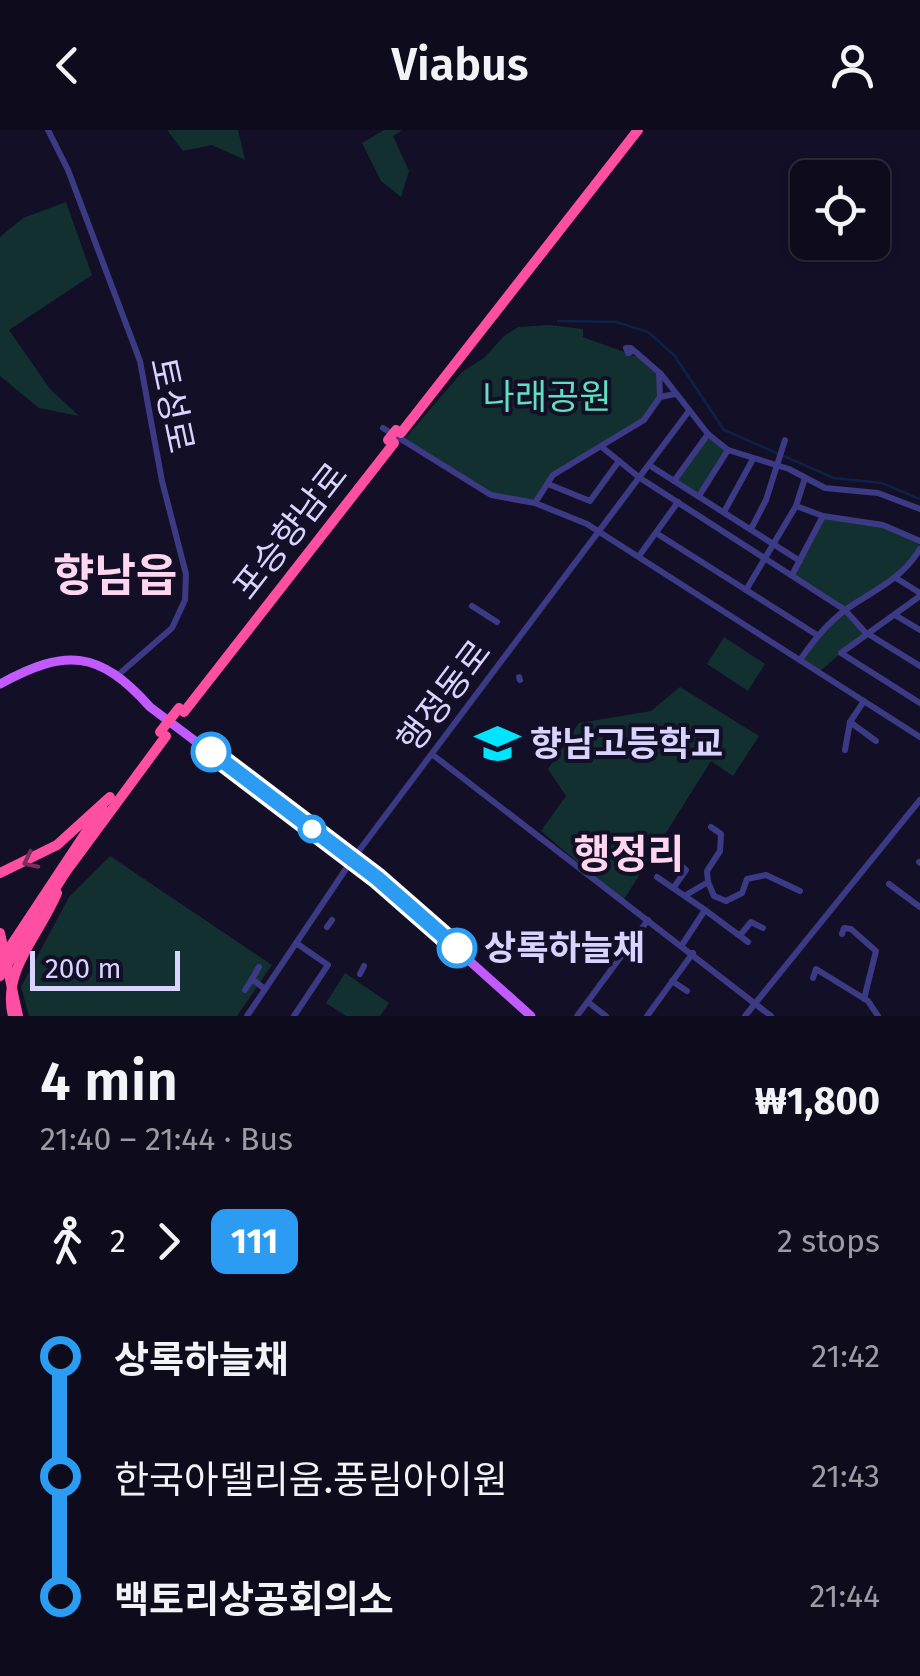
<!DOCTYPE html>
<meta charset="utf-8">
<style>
body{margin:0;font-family:"Fira Sans","Noto Sans KR",sans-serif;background:#1c1929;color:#f1f3f6;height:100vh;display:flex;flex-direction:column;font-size:38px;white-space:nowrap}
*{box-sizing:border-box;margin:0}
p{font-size:32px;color:#9b9ba3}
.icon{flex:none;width:55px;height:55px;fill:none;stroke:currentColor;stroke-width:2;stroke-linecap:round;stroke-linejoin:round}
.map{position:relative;height:886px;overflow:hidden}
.panel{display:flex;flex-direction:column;background:#0e0b1c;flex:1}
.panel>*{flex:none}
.badge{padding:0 20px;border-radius:15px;font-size:35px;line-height:65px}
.buttons{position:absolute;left:790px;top:30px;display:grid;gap:20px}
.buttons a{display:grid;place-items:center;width:100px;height:100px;border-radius:15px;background:#0e0b1c;box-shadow:0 2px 8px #0004,0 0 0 2px #2e2b3b;font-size:50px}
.scale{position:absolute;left:30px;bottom:25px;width:150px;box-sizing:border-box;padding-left:10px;border:5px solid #d9d4ff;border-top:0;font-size:28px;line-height:35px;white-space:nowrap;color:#d9d4ff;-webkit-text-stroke:8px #130f26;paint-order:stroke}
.map>.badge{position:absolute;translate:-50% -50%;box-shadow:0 0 0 5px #fff}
.legs{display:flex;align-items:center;gap:15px;height:110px;padding:0 40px;font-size:32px}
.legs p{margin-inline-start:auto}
.head{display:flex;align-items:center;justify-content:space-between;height:170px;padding:0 40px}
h1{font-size:55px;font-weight:600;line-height:75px}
ul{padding:0 40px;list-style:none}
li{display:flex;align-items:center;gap:35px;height:120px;font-size:38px}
li i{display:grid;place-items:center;width:15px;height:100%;margin:0 12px;background:currentColor}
li i::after{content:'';width:25px;height:25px;margin:-12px;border:8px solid;border-radius:50%;background:#0e0b1c}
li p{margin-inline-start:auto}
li:first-child i{background:linear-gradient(#0000 50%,currentColor 0)}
li:last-child i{background:linear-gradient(currentColor 50%,#0000 0)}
header{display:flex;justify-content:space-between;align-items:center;height:130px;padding:0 40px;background:#0e0b1c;font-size:45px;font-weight:600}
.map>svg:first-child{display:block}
.green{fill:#12302f}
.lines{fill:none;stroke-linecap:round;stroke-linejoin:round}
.stream{stroke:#0c2248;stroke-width:2.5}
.minor{stroke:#3d3a85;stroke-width:6}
.major{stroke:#c25bff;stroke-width:9}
.highway{stroke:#ff4fa3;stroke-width:10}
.highway-bridge{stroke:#ff4fa3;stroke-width:10}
.oneway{stroke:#7d2c5e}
.line-1-casing{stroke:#fff;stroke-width:22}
.line-1{stroke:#2c9cf2;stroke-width:15}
.stop-1-dot{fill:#fff;stroke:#2c9cf2;stroke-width:5}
.labels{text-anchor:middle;stroke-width:8;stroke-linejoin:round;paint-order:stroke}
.park-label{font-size:35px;fill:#5fe0c0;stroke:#130f26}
.street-label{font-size:35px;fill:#d9d4ff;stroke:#130f26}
.poi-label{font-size:35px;font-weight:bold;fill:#d9d4ff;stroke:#130f26;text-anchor:start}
.stop-label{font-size:35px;font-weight:bold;fill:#d9d4ff;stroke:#130f26;text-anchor:start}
.quarter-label{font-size:40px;font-weight:bold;fill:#ffd6f0;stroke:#130f26}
.district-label{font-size:45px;font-weight:bold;fill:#ffd6f0;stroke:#130f26}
</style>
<header><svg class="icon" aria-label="back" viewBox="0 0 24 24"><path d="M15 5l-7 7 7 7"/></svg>Viabus<svg class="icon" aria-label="person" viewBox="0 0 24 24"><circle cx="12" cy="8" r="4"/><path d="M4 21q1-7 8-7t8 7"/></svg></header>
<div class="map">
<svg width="920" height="886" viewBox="0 0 920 886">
<rect width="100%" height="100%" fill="#130f26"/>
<g class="green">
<path d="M 167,0 L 238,0 L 245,30 L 212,15 L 183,21 Z"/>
<path d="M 384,0 L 402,0 L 393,6 L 409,41 L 401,67 L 381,51 L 362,13 Z"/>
<path d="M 66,72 L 92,145 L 9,200 L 50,259 L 79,286 L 39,278 L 0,246 L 0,107 L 23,88 Z"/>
<path d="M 549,195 L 583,199 L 583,207 L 646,230 L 659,242 L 660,267 L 644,290 L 562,338 L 535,373 L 491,365 L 403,311 L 462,242 L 484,228 L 504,206 L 518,197 Z"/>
<path d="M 708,304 L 728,320 L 699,366 L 674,351 Z"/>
<path d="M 823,386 L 869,391 L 920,411 C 919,441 868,464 846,480 L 865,502 L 819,542 L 800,530 L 845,480 L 792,445 Z"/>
<path d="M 724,507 L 765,534 L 748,561 L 707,534 Z"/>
<path d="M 680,557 L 759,606 L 733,646 L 711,631 L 623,771 L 541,701 L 566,666 L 548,639 L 579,593 L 651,581 Z"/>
<path d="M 110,726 L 272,835 L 237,886 L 29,886 L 21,857 L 69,767 Z"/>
<path d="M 345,843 L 389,873 L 380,886 L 346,886 L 326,873 Z"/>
</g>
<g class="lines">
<path class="stream" d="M 558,191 L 616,192 L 648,202 L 674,225 L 724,300 L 834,348 L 882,353 L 920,369"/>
<g class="minor">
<path d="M 48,0 L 68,40 L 140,231 L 162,351 L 186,444 L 185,470 L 172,498 L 118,545"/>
<path d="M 632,221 L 628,223 L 626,218 L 631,218 L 661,244 L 708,304 L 728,320 L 789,339 L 825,358 L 878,363 L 920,379"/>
<path d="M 659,243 L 660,267"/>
<path d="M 383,298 L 491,365 L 535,373 L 587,394 L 920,607"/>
<path d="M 603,318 L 640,348 L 845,480 L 865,502 L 920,536"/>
<path d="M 649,335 L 800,431"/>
<path d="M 805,348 L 796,376 L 823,386"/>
<path d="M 674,351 L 708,304"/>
<path d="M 548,354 L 590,371 L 619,331"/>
<path d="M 699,366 L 728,320"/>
<path d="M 535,373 L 553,345 L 644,290 L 660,267 L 675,264"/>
<path d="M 796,376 L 746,460 L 817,505"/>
<path d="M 724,382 L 753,329"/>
<path d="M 751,399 L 766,370 L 785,310"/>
<path d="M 656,403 L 746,460"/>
<path d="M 639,426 L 678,372"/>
<path d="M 792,445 L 823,386 L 883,395 L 920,411"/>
<path d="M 896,448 L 920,463"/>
<path d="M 920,466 L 841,523 L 920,573"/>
<path d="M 472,476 L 497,492"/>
<path d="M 895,485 L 920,500"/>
<path d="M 800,530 C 814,510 828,492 848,478 C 876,459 902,449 920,419"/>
<path d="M 519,547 L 520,550"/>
<path d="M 850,592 L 876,611"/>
<path d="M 845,620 L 850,592 L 864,571"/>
<path d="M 433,625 L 771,886"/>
<path d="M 919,732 L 920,733"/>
<path d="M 657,747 L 705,780"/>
<path d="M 708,752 L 714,766 L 726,771 L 742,763 L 747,749 L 766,745 L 800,761"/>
<path d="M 889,754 L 920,777"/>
<path d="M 674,757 L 686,740 L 677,732"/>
<path d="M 686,765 L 708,752 L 707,741 L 720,721 L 721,704 L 711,697"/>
<path d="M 327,797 L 332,790"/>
<path d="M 741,804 L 751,792 L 763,798"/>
<path d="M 842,804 L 844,798 L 851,799 L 876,821 L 864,869"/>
<path d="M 682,815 L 705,780 L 748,812"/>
<path d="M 360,844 L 364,836"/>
<path d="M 813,848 L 816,839 L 868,871 L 878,886"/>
<path d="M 252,849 L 259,837"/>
<path d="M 672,851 L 687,861"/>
<path d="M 245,860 L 252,849 L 265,859"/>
<path d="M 588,872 L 606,886"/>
<path d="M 247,886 L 352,730 L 689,281"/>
<path d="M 294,886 L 328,835 L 296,813"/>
<path d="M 577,886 L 648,790"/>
<path d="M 647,886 L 693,823"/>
<path d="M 745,886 L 920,670"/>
</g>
<path class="major" d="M 0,554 C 66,518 99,520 150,577 L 377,748 L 531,886"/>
<g class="highway">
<path d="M 401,303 L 638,0"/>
<path d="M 184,582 L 394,313"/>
<path d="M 0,743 L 57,715 L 110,667"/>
<path d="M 0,832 L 102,678"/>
<path d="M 0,846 L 65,743 L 166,606"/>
<path d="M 13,886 C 1,841 41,803 57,763"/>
</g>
<g class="highway-bridge">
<path d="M 388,310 L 396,300"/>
<path d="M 160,602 L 179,578"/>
<path d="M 0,803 L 18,886"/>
</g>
</g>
<defs><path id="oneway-chevron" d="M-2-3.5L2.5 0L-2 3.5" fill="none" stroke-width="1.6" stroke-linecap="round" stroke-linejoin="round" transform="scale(2.5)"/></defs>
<use class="oneway" href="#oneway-chevron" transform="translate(30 731) rotate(154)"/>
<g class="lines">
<defs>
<path id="line-1" d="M 211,622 L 377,748 L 457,818"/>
</defs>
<use href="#line-1" class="line-1-casing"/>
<use href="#line-1" class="line-1"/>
</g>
<defs>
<symbol id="school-bare" viewBox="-9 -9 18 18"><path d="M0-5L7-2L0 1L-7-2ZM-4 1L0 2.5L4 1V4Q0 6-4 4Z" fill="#00e5ff" stroke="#130f26" stroke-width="2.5" paint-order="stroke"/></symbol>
</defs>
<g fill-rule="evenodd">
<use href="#school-bare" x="466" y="582" width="63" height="63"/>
</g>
<g class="stop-1-dot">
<circle cx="211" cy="622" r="18"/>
<circle cx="312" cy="699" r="12"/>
<circle cx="457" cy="818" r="18"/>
</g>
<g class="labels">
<g class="park-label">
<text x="547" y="279">나래공원</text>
</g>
<g class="street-label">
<text transform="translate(172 275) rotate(78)" y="12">토성로</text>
<text transform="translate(290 401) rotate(-52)" y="12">포승향남로</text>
<text transform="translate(444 566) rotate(-53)" y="12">행정동로</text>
</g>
<g class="poi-label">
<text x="530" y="626">향남고등학교</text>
</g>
<g class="stop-label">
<text x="484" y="830">상록하늘채</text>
</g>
<g class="quarter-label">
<text x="629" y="738">행정리</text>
</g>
<g class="district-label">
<text x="115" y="461">향남읍</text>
</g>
</g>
</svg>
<div class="buttons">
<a><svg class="icon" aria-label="locate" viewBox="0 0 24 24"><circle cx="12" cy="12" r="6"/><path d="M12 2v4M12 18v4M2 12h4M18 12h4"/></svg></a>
</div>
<div class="scale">200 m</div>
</div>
<section class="panel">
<div class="head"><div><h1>4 min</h1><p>21:40 – 21:44 · Bus</p></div><b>₩1,800</b></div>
<div class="legs"><svg class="icon" aria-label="walk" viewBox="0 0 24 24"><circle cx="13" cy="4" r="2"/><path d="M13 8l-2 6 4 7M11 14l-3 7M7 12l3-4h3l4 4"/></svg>2<svg class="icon" aria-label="forward" viewBox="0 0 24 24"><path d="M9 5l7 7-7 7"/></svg><b class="badge" style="background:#2c9cf2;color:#fff">111</b><p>2 stops</p></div>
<ul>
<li><i style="color:#2c9cf2"></i><b>상록하늘채</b><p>21:42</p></li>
<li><i style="color:#2c9cf2"></i><span>한국아델리움.풍림아이원</span><p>21:43</p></li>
<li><i style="color:#2c9cf2"></i><b>백토리상공회의소</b><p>21:44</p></li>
</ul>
</section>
